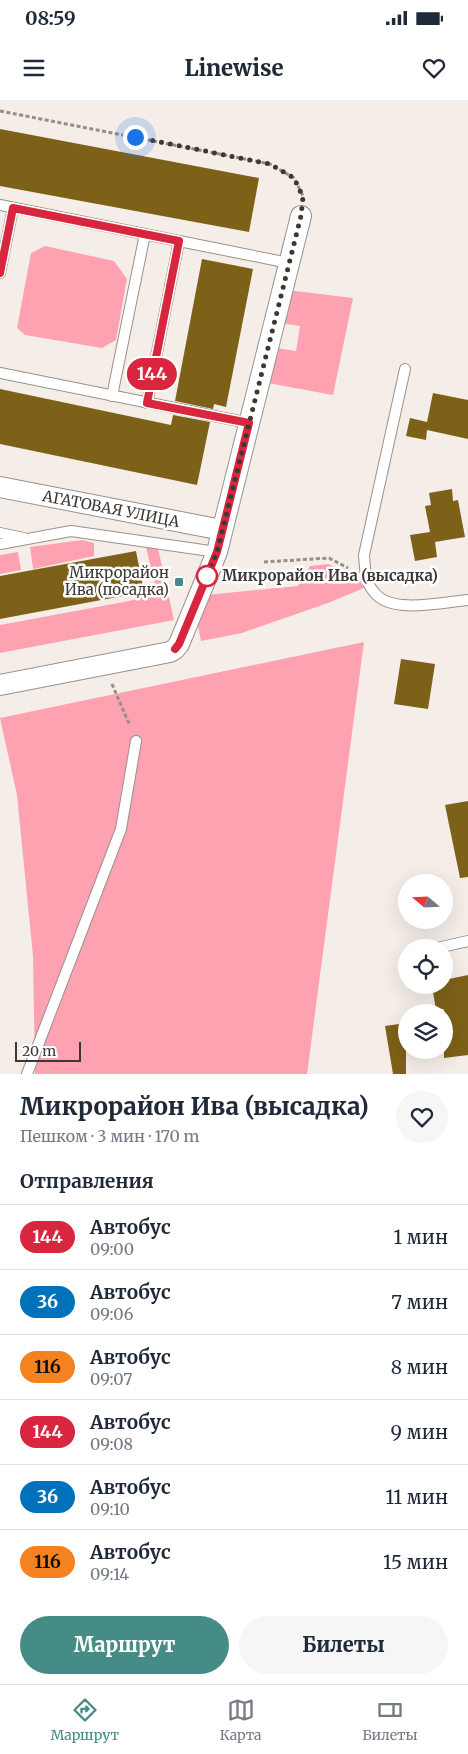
<!DOCTYPE html>
<html lang="ru">
<meta charset="utf-8">
<style>
body{margin:0;font-family:Merriweather,serif;background:#f6f6f7;color:#1f2937;height:100vh;display:flex;flex-direction:column;font-size:19px;white-space:nowrap}
*{box-sizing:border-box;margin:0}
p{font-size:16px;color:#747a83}
.icon{flex:none;width:28px;height:28px;fill:none;stroke:currentColor;stroke-width:2;stroke-linecap:round;stroke-linejoin:round}
.map{position:relative;height:974px;overflow:hidden}
.side{display:flex;flex-direction:column;background:#fff;flex:1}
.side>*{flex:none}
.badge{padding:0 10px;border-radius:16px;font-size:18px;line-height:32px}
.needle{width:32px;rotate:289deg}
.fabs{position:absolute;left:398px;top:774px;display:grid;gap:10px}
.fabs a{display:grid;place-items:center;width:55px;height:55px;border-radius:50%;background:#fff;box-shadow:0 5px 20px #0002;font-size:25px}
.scale{position:absolute;left:15px;bottom:12px;width:66px;box-sizing:border-box;padding-left:5px;border:2px solid #3b3836;border-top:0;font-size:14px;line-height:18px;white-space:nowrap;color:#3b3836;-webkit-text-stroke:4px #fff;paint-order:stroke}
.you{position:absolute;width:25px;height:25px;margin:-12px;border:4px solid #fff;border-radius:50%;background:#1a73e8;box-shadow:0 0 0 8px #1a73e833}
.map>.badge{position:absolute;translate:-50% -50%;box-shadow:0 0 0 2px #fff}
h2{padding:0 20px;font-size:19px;line-height:45px}
.round{display:grid;place-items:center;flex:none;width:52px;height:52px;border-radius:26px;background:#f6f6f7}
.headline{display:flex;align-items:center;justify-content:space-between;height:85px;padding:0 20px}
h1{font-size:24px;font-weight:800;line-height:38px}
.cta{display:flex;gap:10px;margin-top:auto;padding:10px 20px}
.cta a{flex:1;height:58px;border-radius:30px;background:#458b86;color:#fff;font-size:20px;font-weight:800;line-height:58px;text-align:center}
.cta a+a{background:#f6f6f7;color:#1f2937}
ul{padding:0;list-style:none}
li{display:flex;align-items:center;gap:15px;height:65px;padding:0 20px;border-top:1px solid #e0e1e3}
li div{flex:1}
li b{display:block;font-size:19px}
li em{font-style:normal}
li .badge{min-width:55px;font-weight:700;text-align:center}
.status{display:flex;justify-content:space-between;align-items:center;height:35px;padding:0 25px;background:#fff;direction:ltr}
.status svg{height:14px;fill:currentColor}
header{display:flex;justify-content:space-between;align-items:center;height:65px;padding:0 20px;background:#fff;font-size:22px;font-weight:800}
.tabs{display:flex;justify-content:space-around;align-items:center;height:70px;border-top:1px solid #e0e1e3;background:#fff;font-size:14px;color:#747a83}
.tabs a{display:grid;justify-items:center;gap:2px}
.tabs .current{color:#458b86}
.map>svg:first-child{display:block}
.green{fill:#fea2b1}
.building{fill:#7e6118}
.lines{fill:none;stroke-linecap:round;stroke-linejoin:round}
.service-casing{stroke:#98918c;stroke-width:12}
.minor-casing{stroke:#98918c;stroke-width:22}
.path{stroke:#948f8b;stroke-width:3;stroke-dasharray:4 2.5;stroke-linecap:butt}
.service{stroke:#fff;stroke-width:10}
.minor{stroke:#fff;stroke-width:20}
.line-casing{stroke:#fff;stroke-width:11}
.line{stroke:#d7263d;stroke-width:8}
.walk{stroke:#3b3836;stroke-width:5;stroke-dasharray:0 9}
.stop-dot{fill:#fff;stroke:#d7263d;stroke-width:2.5}
.poi-dot{fill:#458b86;stroke:#fff;stroke-width:2}
.labels{text-anchor:middle;stroke-width:5;stroke-linejoin:round;paint-order:stroke}
.street-label{font-size:15px;fill:#3b3836;stroke:#fff}
.poi-label{font-size:15px;fill:#3b3836;stroke:#fff;text-anchor:end}
.stop-label{font-size:15px;font-weight:bold;fill:#3b3836;stroke:#fff;text-anchor:start}
</style>
<div class="status"><b>08:59</b><svg viewBox="0 0 49 12"><path d="M0 12V9h3v3zM5 12V6h3v6zM10 12V3h3v9zM15 12V0h3v12zM26 1h20v11H26zM47 4h2v5h-2z"/></svg></div>
<header><svg class="icon" aria-label="menu" viewBox="0 0 24 24"><path d="M4 6h16M4 12h16M4 18h16"/></svg>Linewise<svg class="icon" aria-label="heart" viewBox="0 0 24 24"><path d="M12 20l-8-8c-3-5 5-10 8-4 3-6 11-1 8 4z"/></svg></header>
<div class="map">
<svg width="468" height="974" viewBox="0 0 468 974">
<rect width="100%" height="100%" fill="#f5eee8"/>
<g class="green">
<path d="M 45,146 L 114,161 L 127,179 L 116,240 L 102,248 L 25,235 L 17,228 L 31,153 Z"/>
<path d="M 287,190 L 353,198 L 333,295 L 268,283 L 276,248 L 296,251 L 300,226 L 280,223 Z"/>
<path d="M 82,440 L 94,443 L 94,456 L 33,469 L 30,447 Z"/>
<path d="M 145,443 L 157,444 L 174,520 L 0,553 L 0,525 L 129,501 L 157,493 Z"/>
<path d="M 18,452 L 21,470 L 0,474 L 0,455 Z"/>
<path d="M 328,464 L 355,474 L 362,479 L 364,488 L 328,503 L 242,533 L 201,541 L 196,516 L 206,495 L 298,486 L 310,466 Z"/>
<path d="M 364,542 L 307,974 L 35,974 L 33,856 L 17,695 L 0,618 Z"/>
</g>
<g class="building">
<path d="M 0,29 L 259,78 L 249,132 L 0,86 Z"/>
<path d="M 202,159 L 253,169 L 226,307 L 214,304 L 213,309 L 175,301 Z"/>
<path d="M 0,289 L 171,325 L 173,315 L 210,322 L 197,385 L 0,344 Z"/>
<path d="M 433,293 L 468,300 L 468,339 L 427,330 L 426,340 L 406,336 L 410,318 L 427,322 Z"/>
<path d="M 452,389 L 453,401 L 458,400 L 465,437 L 435,442 L 437,457 L 415,461 L 410,435 L 430,432 L 425,406 L 431,405 L 429,393 Z"/>
<path d="M 136,451 L 144,492 L 0,519 L 0,476 Z"/>
<path d="M 401,559 L 435,564 L 428,609 L 394,604 Z"/>
<path d="M 468,701 L 468,777 L 460,778 L 445,705 Z"/>
<path d="M 468,875 L 468,955 L 444,958 L 444,909 L 436,910 L 432,886 L 444,885 L 444,880 Z"/>
<path d="M 406,923 L 406,974 L 393,974 L 385,926 Z"/>
</g>
<g class="lines">
<defs>
<g id="service">
<path d="M 0,105 L 179,141 L 147,303"/>
<path d="M 179,141 L 289,163"/>
<path d="M 0,173 L 13,108"/>
<path d="M 405,269 L 364,455 C 365,468 365,482 374,492 C 391,515 443,502 468,500"/>
<path d="M 0,273 L 249,323"/>
<path d="M 112,296 L 145,134"/>
<path d="M 0,433 L 24,438"/>
<path d="M 0,444 L 71,431 L 217,452"/>
<path d="M 437,848 L 468,841"/>
<path d="M 27,974 L 121,729 L 136,641"/>
</g>
<g id="minor">
<path d="M 0,387 L 222,430"/>
<path d="M 0,585 L 170,552 L 175,549 L 179,544 L 217,452 L 301,116"/>
</g>
</defs>
<use href="#service" class="service-casing"/>
<use href="#minor" class="minor-casing"/>
<g class="path">
<path d="M 0,11 L 270,64 L 294,78 L 303,96"/>
<path d="M 264,462 L 329,458 L 348,468"/>
<path d="M 112,584 L 130,626"/>
</g>
<use href="#service" class="service"/>
<use href="#minor" class="minor"/>
</g>
<g class="lines">
<defs>
<path id="line" d="M 0,173 L 13,108 L 179,141 L 147,303 L 249,323 L 217,452 L 179,544 L 175,549"/>
</defs>
<use href="#line" class="line-casing"/>
<use href="#line" class="line"/>
<path class="walk" d="M 135,37 L 270,64 L 294,78 L 303,97 L 301,116 L 217,452 L 207,476"/>
</g>
<circle class="stop-dot" cx="207" cy="476" r="10"/>
<rect class="poi-dot" x="174" y="477" width="10" height="10" rx="2.5"/>
<g class="labels">
<g class="street-label">
<text transform="translate(111 409) rotate(11)" y="5">АГАТОВАЯ УЛИЦА</text>
</g>
<g class="poi-label">
<text x="169" y="478">Микрорайон<tspan x="169" dy="17">Ива (посадка)</tspan></text>
</g>
<g class="stop-label">
<text x="222" y="481">Микрорайон Ива (высадка)</text>
</g>
</g>
</svg>
<div class="fabs">
<a><svg class="needle" viewBox="-14 -14 28 28"><path d="M0-13l5 13h-10z" fill="#e53935"/><path d="M0 13l5-13h-10z" fill="#747a83"/></svg></a>
<a><svg class="icon" aria-label="locate" viewBox="0 0 24 24"><circle cx="12" cy="12" r="6"/><path d="M12 2v4M12 18v4M2 12h4M18 12h4"/></svg></a>
<a><svg class="icon" aria-label="layers" viewBox="0 0 24 24"><path d="M12 4l9 5-9 5-9-5zM3 14l9 5 9-5"/></svg></a>
</div>
<div class="scale">20 m</div>
<div class="you" style="left:135px;top:37px"></div>
<b class="badge" style="left:152px;top:274px;background:#d7263d;color:#fff">144</b>
</div>
<section class="side">
<div class="headline"><div><h1>Микрорайон Ива (высадка)</h1><p>Пешком · 3 мин · 170 m</p></div><a class="round"><svg class="icon" aria-label="heart" viewBox="0 0 24 24"><path d="M12 20l-8-8c-3-5 5-10 8-4 3-6 11-1 8 4z"/></svg></a></div>
<h2>Отправления</h2>
<ul>
<li><span class="badge" style="background:#d7263d;color:#fff">144</span><div><b>Автобус</b><p>09:00</p></div><em>1 мин</em></li>
<li><span class="badge" style="background:#0072bc;color:#fff">36</span><div><b>Автобус</b><p>09:06</p></div><em>7 мин</em></li>
<li><span class="badge" style="background:#f58220;color:#111">116</span><div><b>Автобус</b><p>09:07</p></div><em>8 мин</em></li>
<li><span class="badge" style="background:#d7263d;color:#fff">144</span><div><b>Автобус</b><p>09:08</p></div><em>9 мин</em></li>
<li><span class="badge" style="background:#0072bc;color:#fff">36</span><div><b>Автобус</b><p>09:10</p></div><em>11 мин</em></li>
<li><span class="badge" style="background:#f58220;color:#111">116</span><div><b>Автобус</b><p>09:14</p></div><em>15 мин</em></li>
</ul>
<div class="cta"><a>Маршрут</a><a>Билеты</a></div>
</section>
<nav class="tabs">
<a class="current"><svg class="icon" aria-label="directions" viewBox="0 0 24 24"><path d="M12 3l9 9-9 9-9-9zM9 14v-3h6M13 9l2 2-2 2"/></svg>Маршрут</a>
<a><svg class="icon" aria-label="map" viewBox="0 0 24 24"><path d="M3 6l6-2 6 2 6-2v14l-6 2-6-2-6 2zM9 4v14M15 6v14"/></svg>Карта</a>
<a><svg class="icon" aria-label="tickets" viewBox="0 0 24 24"><path d="M3 7h18v10H3zM15 7v10"/></svg>Билеты</a>
</nav>
